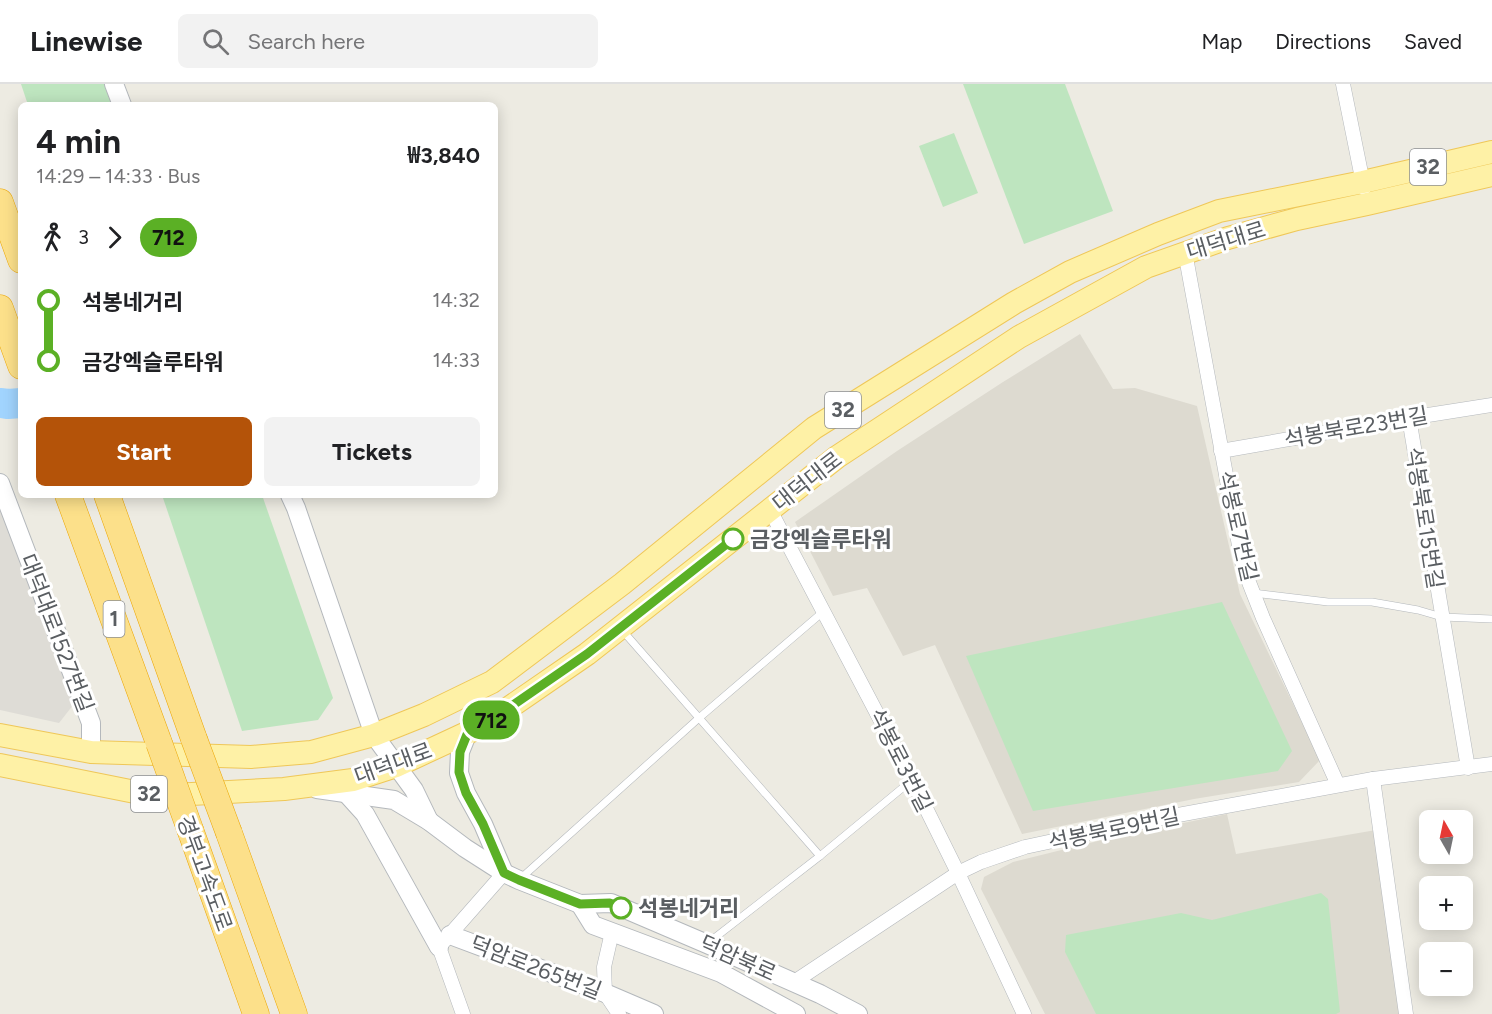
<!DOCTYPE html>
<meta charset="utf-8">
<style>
body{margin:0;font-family:Figtree,"Noto Sans KR",sans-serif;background:#f2f2f2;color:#202124;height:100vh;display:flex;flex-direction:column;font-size:22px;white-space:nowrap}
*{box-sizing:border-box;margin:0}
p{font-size:20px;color:#757577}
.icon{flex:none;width:33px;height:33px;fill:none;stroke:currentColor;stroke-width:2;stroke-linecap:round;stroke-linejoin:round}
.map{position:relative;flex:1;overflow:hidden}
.panel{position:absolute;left:18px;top:18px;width:480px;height:396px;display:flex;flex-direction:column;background:#fff;border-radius:9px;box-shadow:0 3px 15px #0003}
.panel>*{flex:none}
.badge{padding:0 12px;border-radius:20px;font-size:21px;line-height:39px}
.needle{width:39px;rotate:351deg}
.buttons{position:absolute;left:1419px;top:726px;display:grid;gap:12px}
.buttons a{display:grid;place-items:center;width:54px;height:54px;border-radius:9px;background:#fff;box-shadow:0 3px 15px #0003;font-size:30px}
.map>.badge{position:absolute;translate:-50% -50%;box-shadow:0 0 0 3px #fff}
.legs{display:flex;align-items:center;gap:9px;height:66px;padding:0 18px;font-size:20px}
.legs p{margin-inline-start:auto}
.head{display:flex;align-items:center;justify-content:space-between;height:102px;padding:0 18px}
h1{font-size:33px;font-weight:700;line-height:45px}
.primary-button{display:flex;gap:12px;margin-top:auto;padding:12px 18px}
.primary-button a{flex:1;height:69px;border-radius:9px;background:#b45309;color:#fff;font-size:24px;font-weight:700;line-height:69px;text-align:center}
.primary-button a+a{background:#f2f2f2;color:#202124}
ul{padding:0 18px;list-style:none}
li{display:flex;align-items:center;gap:21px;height:60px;font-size:22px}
li i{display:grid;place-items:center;width:9px;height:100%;margin:0 8px;background:currentColor}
li i::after{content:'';width:15px;height:15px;margin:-8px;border:4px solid;border-radius:50%;background:#fff}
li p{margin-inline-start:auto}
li:first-child i{background:linear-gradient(#0000 50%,currentColor 0)}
li:last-child i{background:linear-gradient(currentColor 50%,#0000 0)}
header{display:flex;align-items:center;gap:36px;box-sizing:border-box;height:84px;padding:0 30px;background:#fff;border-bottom:2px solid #e0e0e0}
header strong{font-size:28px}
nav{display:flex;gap:33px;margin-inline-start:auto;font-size:21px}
.search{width:420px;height:54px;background:#f2f2f2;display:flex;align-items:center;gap:15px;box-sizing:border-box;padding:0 21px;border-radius:9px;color:#757577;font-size:22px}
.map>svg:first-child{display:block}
.industrial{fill:#dedcd6}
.education{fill:#dddad0}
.green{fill:#bee5bf}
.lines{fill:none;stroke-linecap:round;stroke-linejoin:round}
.river{stroke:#a1d4fe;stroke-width:30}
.service-casing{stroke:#b4b8bc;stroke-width:8}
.minor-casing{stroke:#b4b8bc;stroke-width:15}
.tertiary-casing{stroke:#b4b8bc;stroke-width:20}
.primary-casing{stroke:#efc758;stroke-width:24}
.motorway-casing{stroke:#eca603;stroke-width:27}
.service{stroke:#fff;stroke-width:7}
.minor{stroke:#fff;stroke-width:14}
.tertiary{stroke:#fff;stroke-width:18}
.primary{stroke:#fef1a6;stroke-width:22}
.motorway{stroke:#fce08a;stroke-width:26}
.motorway-bridge-casing{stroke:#eca603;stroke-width:27;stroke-linecap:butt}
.motorway-bridge{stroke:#fce08a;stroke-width:26}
.line-1-casing{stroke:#fff;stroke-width:14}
.line-1{stroke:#5bb025;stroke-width:9}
.stop-1-dot{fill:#fff;stroke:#5bb025;stroke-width:3}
.labels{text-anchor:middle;stroke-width:6;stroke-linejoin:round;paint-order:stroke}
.shield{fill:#fff;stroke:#8c8e91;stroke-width:1.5}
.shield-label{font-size:21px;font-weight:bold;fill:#5a5e62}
.street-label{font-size:22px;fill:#5a5e62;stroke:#fff}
.stop-label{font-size:22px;font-weight:bold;fill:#5a5e62;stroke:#fff;text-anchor:start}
</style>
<header>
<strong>Linewise</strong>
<div class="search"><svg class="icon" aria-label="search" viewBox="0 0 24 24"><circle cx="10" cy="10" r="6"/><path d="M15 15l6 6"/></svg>Search here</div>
<nav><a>Map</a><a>Directions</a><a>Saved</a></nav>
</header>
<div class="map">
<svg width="1492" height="930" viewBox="0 0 1492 930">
<rect width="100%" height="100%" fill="#edebe2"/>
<path class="industrial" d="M 0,415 L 77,616 L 59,639 L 0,626 Z"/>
<g class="education">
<path d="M 1080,250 L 1113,305 L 1135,304 L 1197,322 L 1240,510 L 1320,676 L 1299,698 L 1194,715 L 1022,750 L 935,561 L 903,572 L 867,504 L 833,512 L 795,438 L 897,367 L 1003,298 Z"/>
<path d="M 1227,730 L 1236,770 L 1376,746 L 1408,930 L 1045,930 L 981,805 L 984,793 L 1013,778 L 1106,755 Z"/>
</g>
<g class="green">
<path d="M 21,0 L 110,0 L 118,21 L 28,21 Z"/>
<path d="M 963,0 L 1065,0 L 1113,127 L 1024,160 Z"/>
<path d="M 954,49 L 978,109 L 943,123 L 919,62 Z"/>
<path d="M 162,411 L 262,411 L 333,614 L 318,636 L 242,647 Z"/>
<path d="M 1222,518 L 1292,667 L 1278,687 L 1033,727 L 966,572 Z"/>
<path d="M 1321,809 L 1328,815 L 1340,928 L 1336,930 L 1096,930 L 1065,868 L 1066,851 L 1181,829 L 1212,836 Z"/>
</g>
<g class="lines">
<path class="river" d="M 0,319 L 8,320 L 21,319"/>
<defs>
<g id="service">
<path d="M 1253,509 L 1328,518 L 1372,518 L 1418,526 L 1442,533 L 1492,535"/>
<path d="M 622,546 L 820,772"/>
<path d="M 520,795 L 699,634 L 824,527"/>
<path d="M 708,859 L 820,772 L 912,696"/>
</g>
<g id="minor">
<path d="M 1343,0 L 1364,104"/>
<path d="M 1185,168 L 1243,483 L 1263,534 L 1338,701"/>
<path d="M 1409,334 L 1468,684"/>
<path d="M 1221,367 L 1409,334 L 1492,321"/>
<path d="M 770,426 L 912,696 L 958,789 L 1024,930"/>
<path d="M 1373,695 L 1406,930"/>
<path d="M 612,848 L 604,883 L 605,909 L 619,930"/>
<path d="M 794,898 L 958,789 L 981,778 L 1025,763 L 1151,736 L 1373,695 L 1492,680"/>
<path d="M 463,930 L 439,863 L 504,789"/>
</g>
<g id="tertiary">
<path d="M 114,0 L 122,21"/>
<path d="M 0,399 L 91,639 L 91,668"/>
<path d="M 290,411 L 296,424 L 374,651 L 414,706 L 429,737"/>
<path d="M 468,648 L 460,668 L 459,689 L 466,709 L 483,740 L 504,789"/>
<path d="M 317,705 L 394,716 L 429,737 L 465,764 L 504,789 L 519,796 L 580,820 L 611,819 L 707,860 L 820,910 L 858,930"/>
<path d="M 346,709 L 365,730 L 439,863"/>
<path d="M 580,820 L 593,841 L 721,889 L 796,930"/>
<path d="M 450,851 L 605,909 L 654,930"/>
</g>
<g id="primary">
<path d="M 0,651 L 91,668 L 251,673 L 311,668 L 374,651 L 424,631 L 492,598 L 622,500 L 814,344 L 1014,219 L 1070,188 L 1158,150 L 1219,127 L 1363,98 L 1492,68"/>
<path d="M 0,681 L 155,712 L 284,705 L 353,696 L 396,682 L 484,641 L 587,570 L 837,373 L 1019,253 L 1146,183 L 1228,154 L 1297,135 L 1367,120 L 1492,91"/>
</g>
<g id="motorway">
<path d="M 0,118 L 21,176"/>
<path d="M 0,224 L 21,282"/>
<path d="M 68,411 L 159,659"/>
<path d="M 107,411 L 194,655"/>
<path d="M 191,748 L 256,930"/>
<path d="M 229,749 L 294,930"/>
</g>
</defs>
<use href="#service" class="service-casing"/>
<use href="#minor" class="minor-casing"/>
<use href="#tertiary" class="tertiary-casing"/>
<use href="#primary" class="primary-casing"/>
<use href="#motorway" class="motorway-casing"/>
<use href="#service" class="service"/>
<use href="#minor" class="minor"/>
<use href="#tertiary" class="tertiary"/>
<use href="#primary" class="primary"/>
<use href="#motorway" class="motorway"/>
<defs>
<g id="motorway-bridge">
<path d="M 194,655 L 229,749"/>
<path d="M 159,659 L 191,748"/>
</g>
</defs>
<use href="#motorway-bridge" class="motorway-bridge-casing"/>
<use href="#motorway-bridge" class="motorway-bridge"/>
</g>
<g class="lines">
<defs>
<path id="line-1" d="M 621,824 L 610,819 L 580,820 L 519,796 L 504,789 L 483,740 L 466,709 L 459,688 L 460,668 L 468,648 L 484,641 L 587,570 L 733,455"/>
</defs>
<use href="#line-1" class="line-1-casing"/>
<use href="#line-1" class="line-1"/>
</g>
<g class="stop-1-dot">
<circle cx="733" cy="455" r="10"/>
<circle cx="621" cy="824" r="10"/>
</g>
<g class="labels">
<g class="shield">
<rect x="1410" y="65" width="36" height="36" rx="4.5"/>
<rect x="825" y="308" width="36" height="36" rx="4.5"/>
<rect x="103.5" y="517" width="21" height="36" rx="4.5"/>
<rect x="131" y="692" width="36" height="36" rx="4.5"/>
</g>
<g class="shield-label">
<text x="1428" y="90">32</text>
<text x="843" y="333">32</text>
<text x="114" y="542">1</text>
<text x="149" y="717">32</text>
</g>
<g class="street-label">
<text transform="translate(1226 156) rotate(-17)" y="8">대덕대로</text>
<text transform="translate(1356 343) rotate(-10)" y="8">석봉북로23번길</text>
<text transform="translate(807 397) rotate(-38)" y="8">대덕대로</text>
<text transform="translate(1425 434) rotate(81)" y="8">석봉북로15번길</text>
<text transform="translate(1238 442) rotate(77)" y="8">석봉로7번길</text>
<text transform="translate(57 549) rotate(69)" y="8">대덕대로1527번길</text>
<text transform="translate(901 676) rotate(63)" y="8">석봉로3번길</text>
<text transform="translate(393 679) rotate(-20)" y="8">대덕대로</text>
<text transform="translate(1114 745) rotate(-12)" y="8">석봉북로9번길</text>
<text transform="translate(205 789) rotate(70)" y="8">경부고속도로</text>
<text transform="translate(738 874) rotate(24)" y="8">덕암북로</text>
<text transform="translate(536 883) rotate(21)" y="8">덕암로265번길</text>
</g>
<g class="stop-label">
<text x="750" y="463">금강엑슬루타워</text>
<text x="638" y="832">석봉네거리</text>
</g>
</g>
</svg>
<div class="buttons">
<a><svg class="needle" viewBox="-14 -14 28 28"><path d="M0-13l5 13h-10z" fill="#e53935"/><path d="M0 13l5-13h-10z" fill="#757577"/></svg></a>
<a>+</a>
<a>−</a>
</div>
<b class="badge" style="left:491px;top:636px;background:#5bb025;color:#111">712</b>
<section class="panel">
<div class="head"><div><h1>4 min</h1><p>14:29 – 14:33 · Bus</p></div><b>₩3,840</b></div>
<div class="legs"><svg class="icon" aria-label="walk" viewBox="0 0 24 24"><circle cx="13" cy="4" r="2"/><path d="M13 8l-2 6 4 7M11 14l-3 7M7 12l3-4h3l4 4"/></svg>3<svg class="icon" aria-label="forward" viewBox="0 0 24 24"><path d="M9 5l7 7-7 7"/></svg><b class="badge" style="background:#5bb025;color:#111">712</b></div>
<ul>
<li><i style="color:#5bb025"></i><b>석봉네거리</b><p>14:32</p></li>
<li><i style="color:#5bb025"></i><b>금강엑슬루타워</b><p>14:33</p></li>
</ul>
<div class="primary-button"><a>Start</a><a>Tickets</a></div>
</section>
</div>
